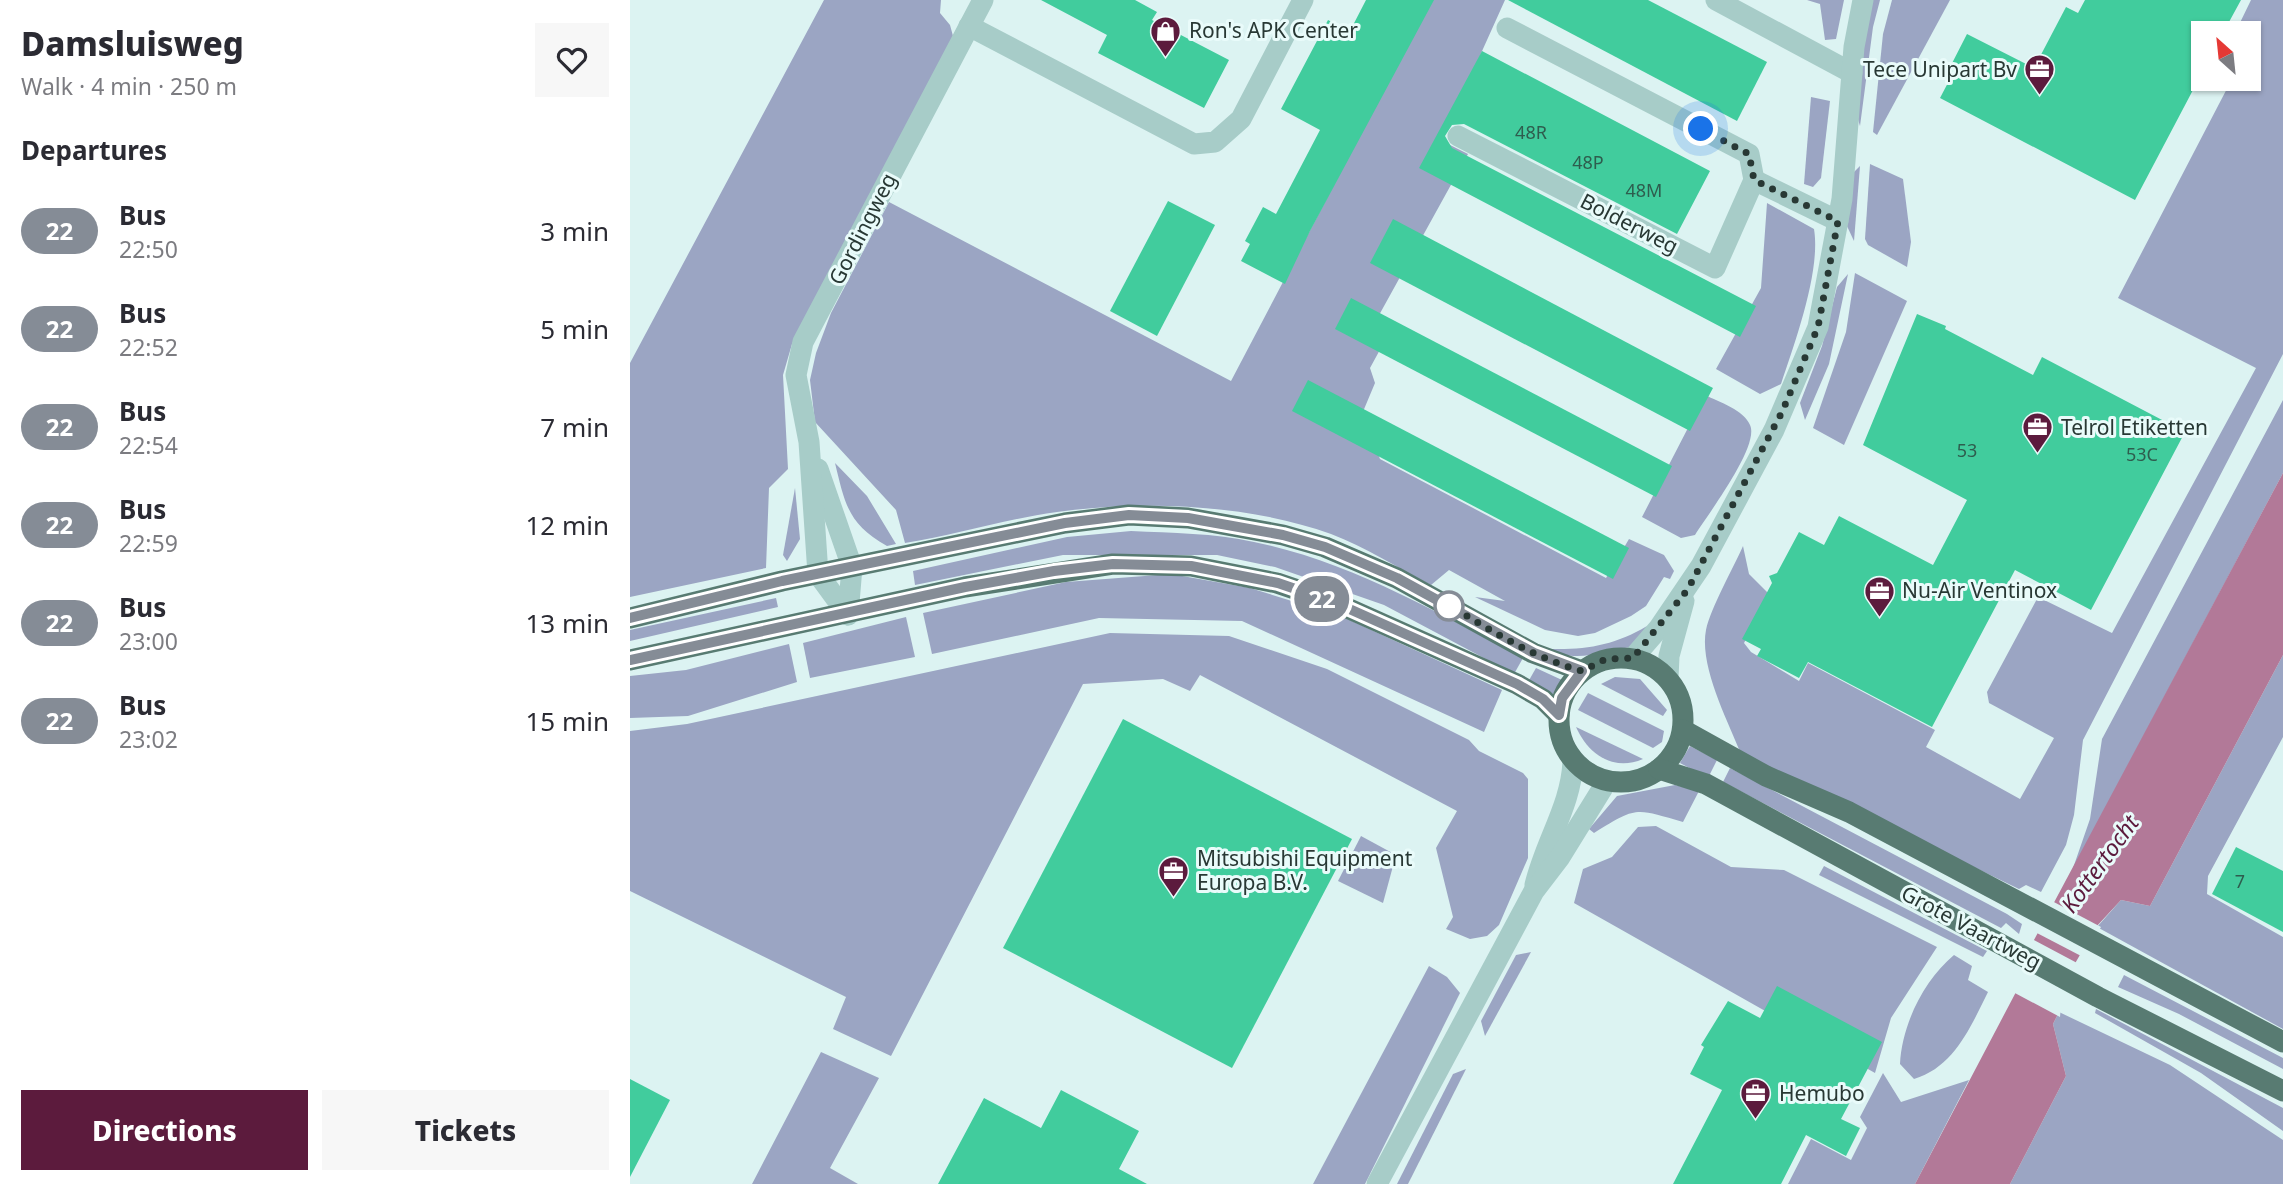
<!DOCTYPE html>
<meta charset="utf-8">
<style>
body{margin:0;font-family:"Noto Sans",sans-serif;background:#f7f7f7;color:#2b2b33;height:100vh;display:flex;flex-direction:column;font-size:26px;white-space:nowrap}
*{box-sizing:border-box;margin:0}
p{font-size:23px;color:#7c7c81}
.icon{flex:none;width:38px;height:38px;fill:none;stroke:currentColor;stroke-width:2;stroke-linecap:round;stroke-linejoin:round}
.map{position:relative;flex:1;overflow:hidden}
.panel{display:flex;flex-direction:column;background:#fff;width:630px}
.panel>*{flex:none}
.badge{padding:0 14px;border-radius:23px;font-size:24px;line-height:46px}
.needle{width:46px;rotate:333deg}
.controls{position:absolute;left:1561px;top:21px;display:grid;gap:14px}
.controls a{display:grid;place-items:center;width:70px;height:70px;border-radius:0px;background:#fff;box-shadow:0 2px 5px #0004;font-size:35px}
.you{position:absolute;width:35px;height:35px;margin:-18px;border:5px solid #fff;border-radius:50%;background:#1a73e8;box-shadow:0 0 0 10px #1a73e833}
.map>.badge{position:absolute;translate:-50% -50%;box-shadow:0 0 0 4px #fff}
h2{padding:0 21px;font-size:26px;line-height:63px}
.round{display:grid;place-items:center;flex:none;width:74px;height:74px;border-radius:0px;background:#f7f7f7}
.headline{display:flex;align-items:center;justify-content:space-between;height:119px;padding:0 21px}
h1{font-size:33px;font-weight:800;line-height:52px}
.primary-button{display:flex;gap:14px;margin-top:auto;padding:14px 21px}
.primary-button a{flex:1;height:80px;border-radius:0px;background:#5c1b3d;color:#fff;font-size:28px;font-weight:800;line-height:80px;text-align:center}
.primary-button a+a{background:#f7f7f7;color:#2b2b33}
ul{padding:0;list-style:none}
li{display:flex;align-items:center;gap:21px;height:98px;padding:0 21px}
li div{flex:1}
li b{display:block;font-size:26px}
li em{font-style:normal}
li .badge{min-width:77px;font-weight:700;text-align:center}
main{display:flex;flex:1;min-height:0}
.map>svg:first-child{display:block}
.green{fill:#9ba5c3}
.water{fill:#b27998}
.pier{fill:#dcf3f2}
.building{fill:#41cc9d}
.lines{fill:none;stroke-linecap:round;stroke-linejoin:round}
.minor{stroke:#a7ccc8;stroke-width:21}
.major{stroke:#587b72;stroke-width:21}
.line-casing{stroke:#fff;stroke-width:16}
.line{stroke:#858c96;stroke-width:10}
.walk{stroke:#283834;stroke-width:7;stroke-dasharray:0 12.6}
.stop-dot{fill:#fff;stroke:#858c96;stroke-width:3.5}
.labels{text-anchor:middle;stroke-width:6;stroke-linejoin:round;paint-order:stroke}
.number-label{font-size:18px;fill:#2e5d4e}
.poi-label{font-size:21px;fill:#283834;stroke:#e9fbfa;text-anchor:start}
.street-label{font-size:21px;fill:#283834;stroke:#e9fbfa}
.water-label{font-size:23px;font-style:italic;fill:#5c1b3d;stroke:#e9fbfa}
</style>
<main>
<section class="panel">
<div class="headline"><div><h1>Damsluisweg</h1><p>Walk · 4 min · 250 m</p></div><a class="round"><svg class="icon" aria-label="heart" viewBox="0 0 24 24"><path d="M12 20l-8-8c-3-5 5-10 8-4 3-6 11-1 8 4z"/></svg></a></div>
<h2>Departures</h2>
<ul>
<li><span class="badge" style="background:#858c96;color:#fff">22</span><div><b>Bus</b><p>22:50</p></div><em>3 min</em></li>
<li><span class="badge" style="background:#858c96;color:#fff">22</span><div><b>Bus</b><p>22:52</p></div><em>5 min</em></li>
<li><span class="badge" style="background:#858c96;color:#fff">22</span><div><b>Bus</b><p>22:54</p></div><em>7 min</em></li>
<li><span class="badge" style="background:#858c96;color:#fff">22</span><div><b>Bus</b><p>22:59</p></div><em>12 min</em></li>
<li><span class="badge" style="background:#858c96;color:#fff">22</span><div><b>Bus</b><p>23:00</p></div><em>13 min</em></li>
<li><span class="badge" style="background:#858c96;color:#fff">22</span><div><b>Bus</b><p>23:02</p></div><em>15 min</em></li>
</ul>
<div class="primary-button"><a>Directions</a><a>Tickets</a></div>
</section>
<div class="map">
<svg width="1653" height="1184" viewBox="0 0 1653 1184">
<rect width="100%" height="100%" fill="#dcf3f2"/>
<g class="green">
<path d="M 194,0 L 311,0 L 310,13 L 320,25 L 323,36 L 162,344 L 153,375 L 158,469 L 139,488 L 136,568 L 0,597 L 0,363 Z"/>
<path d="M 801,0 L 875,0 L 826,109 L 806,138 L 838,154 L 748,317 L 764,324 L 740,368 L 745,383 L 732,414 L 750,459 L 976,578 L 999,539 L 1034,555 L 1044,571 L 1040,579 L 1034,577 L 1016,606 L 1001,616 L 965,633 L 948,636 L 915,630 L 845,597 L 875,601 L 819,570 L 801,585 C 768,568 735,547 701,534 C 618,504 513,500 427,512 C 375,519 326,535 275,543 L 266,510 L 185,422 L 180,380 L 186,353 L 201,313 L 259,202 L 601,381 Z"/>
<path d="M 1177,0 L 1214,0 L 1206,39 L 1195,40 L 1190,4 Z"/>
<path d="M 1243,0 L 1250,0 L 1243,27 L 1230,126 C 1219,94 1235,34 1243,0 Z"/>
<path d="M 1262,0 L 1320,0 L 1247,135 L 1243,132 L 1253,34 Z"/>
<path d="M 1621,0 L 1653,0 L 1653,354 L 1453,740 L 1444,815 L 1436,845 L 1411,892 L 1396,885 L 1389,889 L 1111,754 C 1098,721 1069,666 1076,630 C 1081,607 1103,569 1113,546 L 1119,574 L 1139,594 L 1114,643 L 1121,652 L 1169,681 L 1178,663 L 1305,730 L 1296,747 L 1390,799 L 1424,738 L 1359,703 L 1357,692 L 1408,597 L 1482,633 L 1626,368 L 1488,298 L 1602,79 L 1619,79 L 1619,33 L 1605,33 Z"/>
<path d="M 1181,97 L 1200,101 L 1191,178 L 1183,187 L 1174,184 Z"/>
<path d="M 1240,164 L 1273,179 L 1281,242 L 1277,267 L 1238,245 L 1235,239 Z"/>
<path d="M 1230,166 L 1224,241 L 1216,224 L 1222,174 Z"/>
<path d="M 1137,203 L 1184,229 C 1191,271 1165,342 1151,384 L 1130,394 L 1086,369 L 1131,288 Z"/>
<path d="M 1225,273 L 1277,301 L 1214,445 L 1183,428 L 1216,332 Z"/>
<path d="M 1218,274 L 1199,364 L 1175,420 L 1170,403 L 1192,346 L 1207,287 Z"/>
<path d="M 1075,395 C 1089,402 1114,410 1120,425 C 1130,446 1078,514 1065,535 L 1051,538 L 1012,517 Z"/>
<path d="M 1653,400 L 1653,473 L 1442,871 L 1460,819 L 1472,739 Z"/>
<path d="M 205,463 L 237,496 L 266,544 L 257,546 C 218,524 215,504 205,463 Z"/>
<path d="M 165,488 L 170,539 L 157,561 L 153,555 Z"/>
<path d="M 501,531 C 542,533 584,533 624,542 C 721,562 806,612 893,658 L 884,674 L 754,605 L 645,567 L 587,555 L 433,555 L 285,585 L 283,571 L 437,537 Z"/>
<path d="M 541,574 L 620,588 L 713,617 L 872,690 L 854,732 L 612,621 L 469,618 L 302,654 L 293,613 L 436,582 Z"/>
<path d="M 146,598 L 148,607 L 0,641 L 0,630 Z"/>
<path d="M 276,617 L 285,657 L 180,678 L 173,643 Z"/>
<path d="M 1017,626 L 1004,647 C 973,649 949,665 920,649 C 957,650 985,645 1017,626 Z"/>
<path d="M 480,633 L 599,636 L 697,669 L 839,740 L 849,751 L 893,773 L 898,779 L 898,858 L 869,925 L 857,936 L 840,939 L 816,929 L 823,917 L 806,848 L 827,811 L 570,675 L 560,691 L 533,679 L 453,684 L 261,1056 L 203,1029 L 216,997 L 0,891 L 0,731 L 57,724 Z"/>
<path d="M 159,644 L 167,682 L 58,716 L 0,718 L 0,676 L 56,670 Z"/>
<path d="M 1653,655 L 1653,737 L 1578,876 L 1577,894 L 1653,937 L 1653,1029 L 1467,927 L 1491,900 L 1520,906 Z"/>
<path d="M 906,668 L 932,680 L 922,696 L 898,682 Z"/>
<path d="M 985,677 L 1010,679 L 1037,710 L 1033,716 L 971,684 Z"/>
<path d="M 958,693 L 1034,731 L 1032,742 L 1023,748 L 948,710 Z"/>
<path d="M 946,727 L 1013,759 C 983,772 958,754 946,727 Z"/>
<path d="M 1060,746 L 1087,760 L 1078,778 L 1050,763 Z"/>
<path d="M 1100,768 L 1377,914 L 1392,924 L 1389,934 L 1376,923 L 1371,928 L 1093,782 Z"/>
<path d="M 1045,785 L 1069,791 L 1053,822 C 1005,808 1007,806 964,833 L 959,829 L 987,796 Z"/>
<path d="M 1026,826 L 1101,867 L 1154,870 L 1307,947 L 1261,1018 L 1245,1073 L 944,903 L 953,869 L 982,857 L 1008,827 Z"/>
<path d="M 731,836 L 766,855 L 753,903 L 708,881 Z"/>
<path d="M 1194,866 L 1357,951 L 1353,957 L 1189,875 Z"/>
<path d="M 901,952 L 855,1036 L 851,1021 L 886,955 Z"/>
<path d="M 1324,955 L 1342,966 L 1338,980 L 1358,992 C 1340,1028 1324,1067 1284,1079 L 1270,1064 C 1272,1024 1294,980 1324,955 Z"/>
<path d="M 799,966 L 817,977 L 830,993 L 735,1184 L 683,1184 Z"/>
<path d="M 1494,975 L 1653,1058 L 1653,1069 L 1549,1014 L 1488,987 Z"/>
<path d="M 1466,1009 L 1653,1108 L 1653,1131 L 1571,1073 L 1465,1013 Z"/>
<path d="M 1429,1012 L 1540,1065 L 1653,1140 L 1653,1184 L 1380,1184 L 1436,1076 L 1423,1024 Z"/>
<path d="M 191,1052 L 249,1078 L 200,1168 L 228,1184 L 122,1184 Z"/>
<path d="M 836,1069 L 778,1184 L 767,1184 L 823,1074 Z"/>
<path d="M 1253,1073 L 1271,1102 L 1339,1080 L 1285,1184 L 1158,1184 L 1181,1139 L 1221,1160 L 1237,1128 L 1230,1117 Z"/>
</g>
<path class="water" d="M 1653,473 L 1653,655 L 1520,906 L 1491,900 L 1466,927 L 1428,993 L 1429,1012 L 1423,1024 L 1436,1076 L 1380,1184 L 1285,1184 L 1386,992 L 1387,972 Z"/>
<g class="pier">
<path d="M 1422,901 L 1471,927 L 1453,957 L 1405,932 Z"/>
<path d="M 1402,939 L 1449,964 L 1432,994 L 1430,1017 L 1383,992 L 1384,971 Z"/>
</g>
<g class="building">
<path d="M 411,0 L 505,0 L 527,12 L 522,20 L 599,60 L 574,108 L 468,53 L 477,35 Z"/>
<path d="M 736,0 L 804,0 L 680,231 L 655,284 L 611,261 L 620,244 L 615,241 L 633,207 L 646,214 L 690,130 L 651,109 L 698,20 L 720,31 Z"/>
<path d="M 878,0 L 1018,0 L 1137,62 L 1107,121 Z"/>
<path d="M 1455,0 L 1611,0 L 1593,33 L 1573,33 L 1573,71 L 1505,200 L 1310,98 L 1321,77 L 1316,75 L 1337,34 L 1404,68 L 1436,7 L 1448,13 Z"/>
<path d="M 852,51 L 1080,171 L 1047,234 L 834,124 L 822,125 L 815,136 L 822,148 L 1126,306 L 1110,337 L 789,168 Z"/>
<path d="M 538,201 L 585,225 L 527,336 L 480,311 Z"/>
<path d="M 763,219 L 1083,388 L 1060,431 L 740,263 Z"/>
<path d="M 721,298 L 1042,466 L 1026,497 L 705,329 Z"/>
<path d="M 1287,314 L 1316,326 L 1315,329 L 1403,375 L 1412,357 L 1555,432 L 1461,610 L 1385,570 L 1302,727 L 1178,662 L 1169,678 L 1127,656 L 1131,649 L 1112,639 L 1142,583 L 1139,576 L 1147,573 L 1169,532 L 1194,545 L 1209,516 L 1303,565 L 1337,500 L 1233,445 Z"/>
<path d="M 678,380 L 999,548 L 983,579 L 662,411 Z"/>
<path d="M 493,719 L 722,839 L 602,1068 L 373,948 Z"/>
<path d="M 1606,847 L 1653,871 L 1653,932 L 1582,894 Z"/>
<path d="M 1147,986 L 1252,1042 L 1211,1119 L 1230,1128 L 1216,1156 L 1176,1135 L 1151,1184 L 1043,1184 L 1092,1090 L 1060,1074 L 1074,1047 L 1071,1045 L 1098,1001 L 1130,1018 Z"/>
<path d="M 0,1079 L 40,1100 L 0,1177 Z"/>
<path d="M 431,1090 L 509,1131 L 489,1169 L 517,1184 L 308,1184 L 354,1098 L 411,1128 Z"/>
</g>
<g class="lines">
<g class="minor">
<path d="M 1086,0 L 1222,73"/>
<path d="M 339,26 L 564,144 L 585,142 L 611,119 L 673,0"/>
<path d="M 877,28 L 1119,154 L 1124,180"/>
<path d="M 828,136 L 1085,268 L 1124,180 L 1208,221"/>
<path d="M 188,469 L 222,567 L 218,615"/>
<path d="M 218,615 L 188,574 L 179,442 L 166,375 L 173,342 L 353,0"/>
<path d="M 1003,658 L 1029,628 L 1071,566 L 1144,430 L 1188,327 L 1212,199 L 1224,47 L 1233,0"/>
<path d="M 1038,678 L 1039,656 L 1054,601"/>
<path d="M 905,885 C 915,842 942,804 943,760"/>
<path d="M 747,1184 L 904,891 L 930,857 L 977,781"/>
</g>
<g class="major">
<path d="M 0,618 L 152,581 L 435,523 L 499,515 L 558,518 L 653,535 L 695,547 L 767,578 L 903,653 L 952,671"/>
<circle cx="991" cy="720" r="62"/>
<path d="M 0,660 L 335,587 L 483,564 L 561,566 L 647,583 L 706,603 L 887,684 L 913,699 L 929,715"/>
<path d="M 1053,730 L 1136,776 L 1219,812 L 1653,1042"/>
<path d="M 1029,769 L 1076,784 L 1468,997 L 1653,1091"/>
</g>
</g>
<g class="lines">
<defs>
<path id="line" d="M 0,618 L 152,581 L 435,523 L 499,515 L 558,518 L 653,535 L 695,547 L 767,578 L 904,653 L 952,671 L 932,698 L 929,715 L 913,699 L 887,684 L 706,603 L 648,583 L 561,566 L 483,564 L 424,571 L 335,587 L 0,660"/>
</defs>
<use href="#line" class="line-casing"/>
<use href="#line" class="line"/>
<path class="walk" d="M 819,606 L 812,601 C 857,628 901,657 952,671 L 976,659 L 1003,658 L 1058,589 L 1152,412 L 1188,327 L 1208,221 L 1124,180 L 1119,154 L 1071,129"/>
</g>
<defs>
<symbol id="shop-pin" viewBox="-11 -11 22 30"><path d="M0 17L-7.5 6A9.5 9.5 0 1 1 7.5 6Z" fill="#5c1b3d" stroke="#e9fbfa"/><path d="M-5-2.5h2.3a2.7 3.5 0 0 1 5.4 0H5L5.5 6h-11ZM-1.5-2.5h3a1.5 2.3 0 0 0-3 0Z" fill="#fff"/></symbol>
<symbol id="office-pin" viewBox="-11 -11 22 30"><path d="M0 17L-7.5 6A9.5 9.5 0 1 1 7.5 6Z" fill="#5c1b3d" stroke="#e9fbfa"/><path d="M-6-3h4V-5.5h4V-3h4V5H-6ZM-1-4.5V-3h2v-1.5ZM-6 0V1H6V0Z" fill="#fff"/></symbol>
</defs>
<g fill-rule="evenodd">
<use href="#shop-pin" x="518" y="14" width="35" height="47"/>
<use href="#office-pin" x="1392" y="52" width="35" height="47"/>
<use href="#office-pin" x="1390" y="410" width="35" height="47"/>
<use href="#office-pin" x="1232" y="574" width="35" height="47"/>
<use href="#office-pin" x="526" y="854" width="35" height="47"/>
<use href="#office-pin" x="1108" y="1076" width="35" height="47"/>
</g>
<circle class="stop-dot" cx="819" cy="606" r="14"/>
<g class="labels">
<g class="number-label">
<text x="901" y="139">48R</text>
<text x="958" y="169">48P</text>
<text x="1014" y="197">48M</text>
<text x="1337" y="457">53</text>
<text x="1512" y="461">53C</text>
<text x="1610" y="888">7</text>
</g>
<g class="poi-label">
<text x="559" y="38">Ron's APK Center</text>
<text x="1387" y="77" text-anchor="end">Tece Unipart Bv</text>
<text x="1431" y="435">Telrol Etiketten</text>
<text x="1272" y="598">Nu-Air Ventinox</text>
<text x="567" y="866">Mitsubishi Equipment<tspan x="567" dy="24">Europa B.V.</tspan></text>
<text x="1149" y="1101">Hemubo</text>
</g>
<g class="street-label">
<text transform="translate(999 224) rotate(27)" y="7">Bolderweg</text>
<text transform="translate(233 229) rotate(-63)" y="7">Gordingweg</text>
<text transform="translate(1341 928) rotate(28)" y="7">Grote Vaartweg</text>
</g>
<g class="water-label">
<text transform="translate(1470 864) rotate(-54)" y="8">Kottertocht</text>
</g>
</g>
</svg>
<div class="controls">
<a><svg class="needle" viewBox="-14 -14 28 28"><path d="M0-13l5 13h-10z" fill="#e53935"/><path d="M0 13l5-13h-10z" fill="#7c7c81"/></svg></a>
</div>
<div class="you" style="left:1071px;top:129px"></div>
<b class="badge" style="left:692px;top:599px;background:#858c96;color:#fff">22</b>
</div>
</main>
